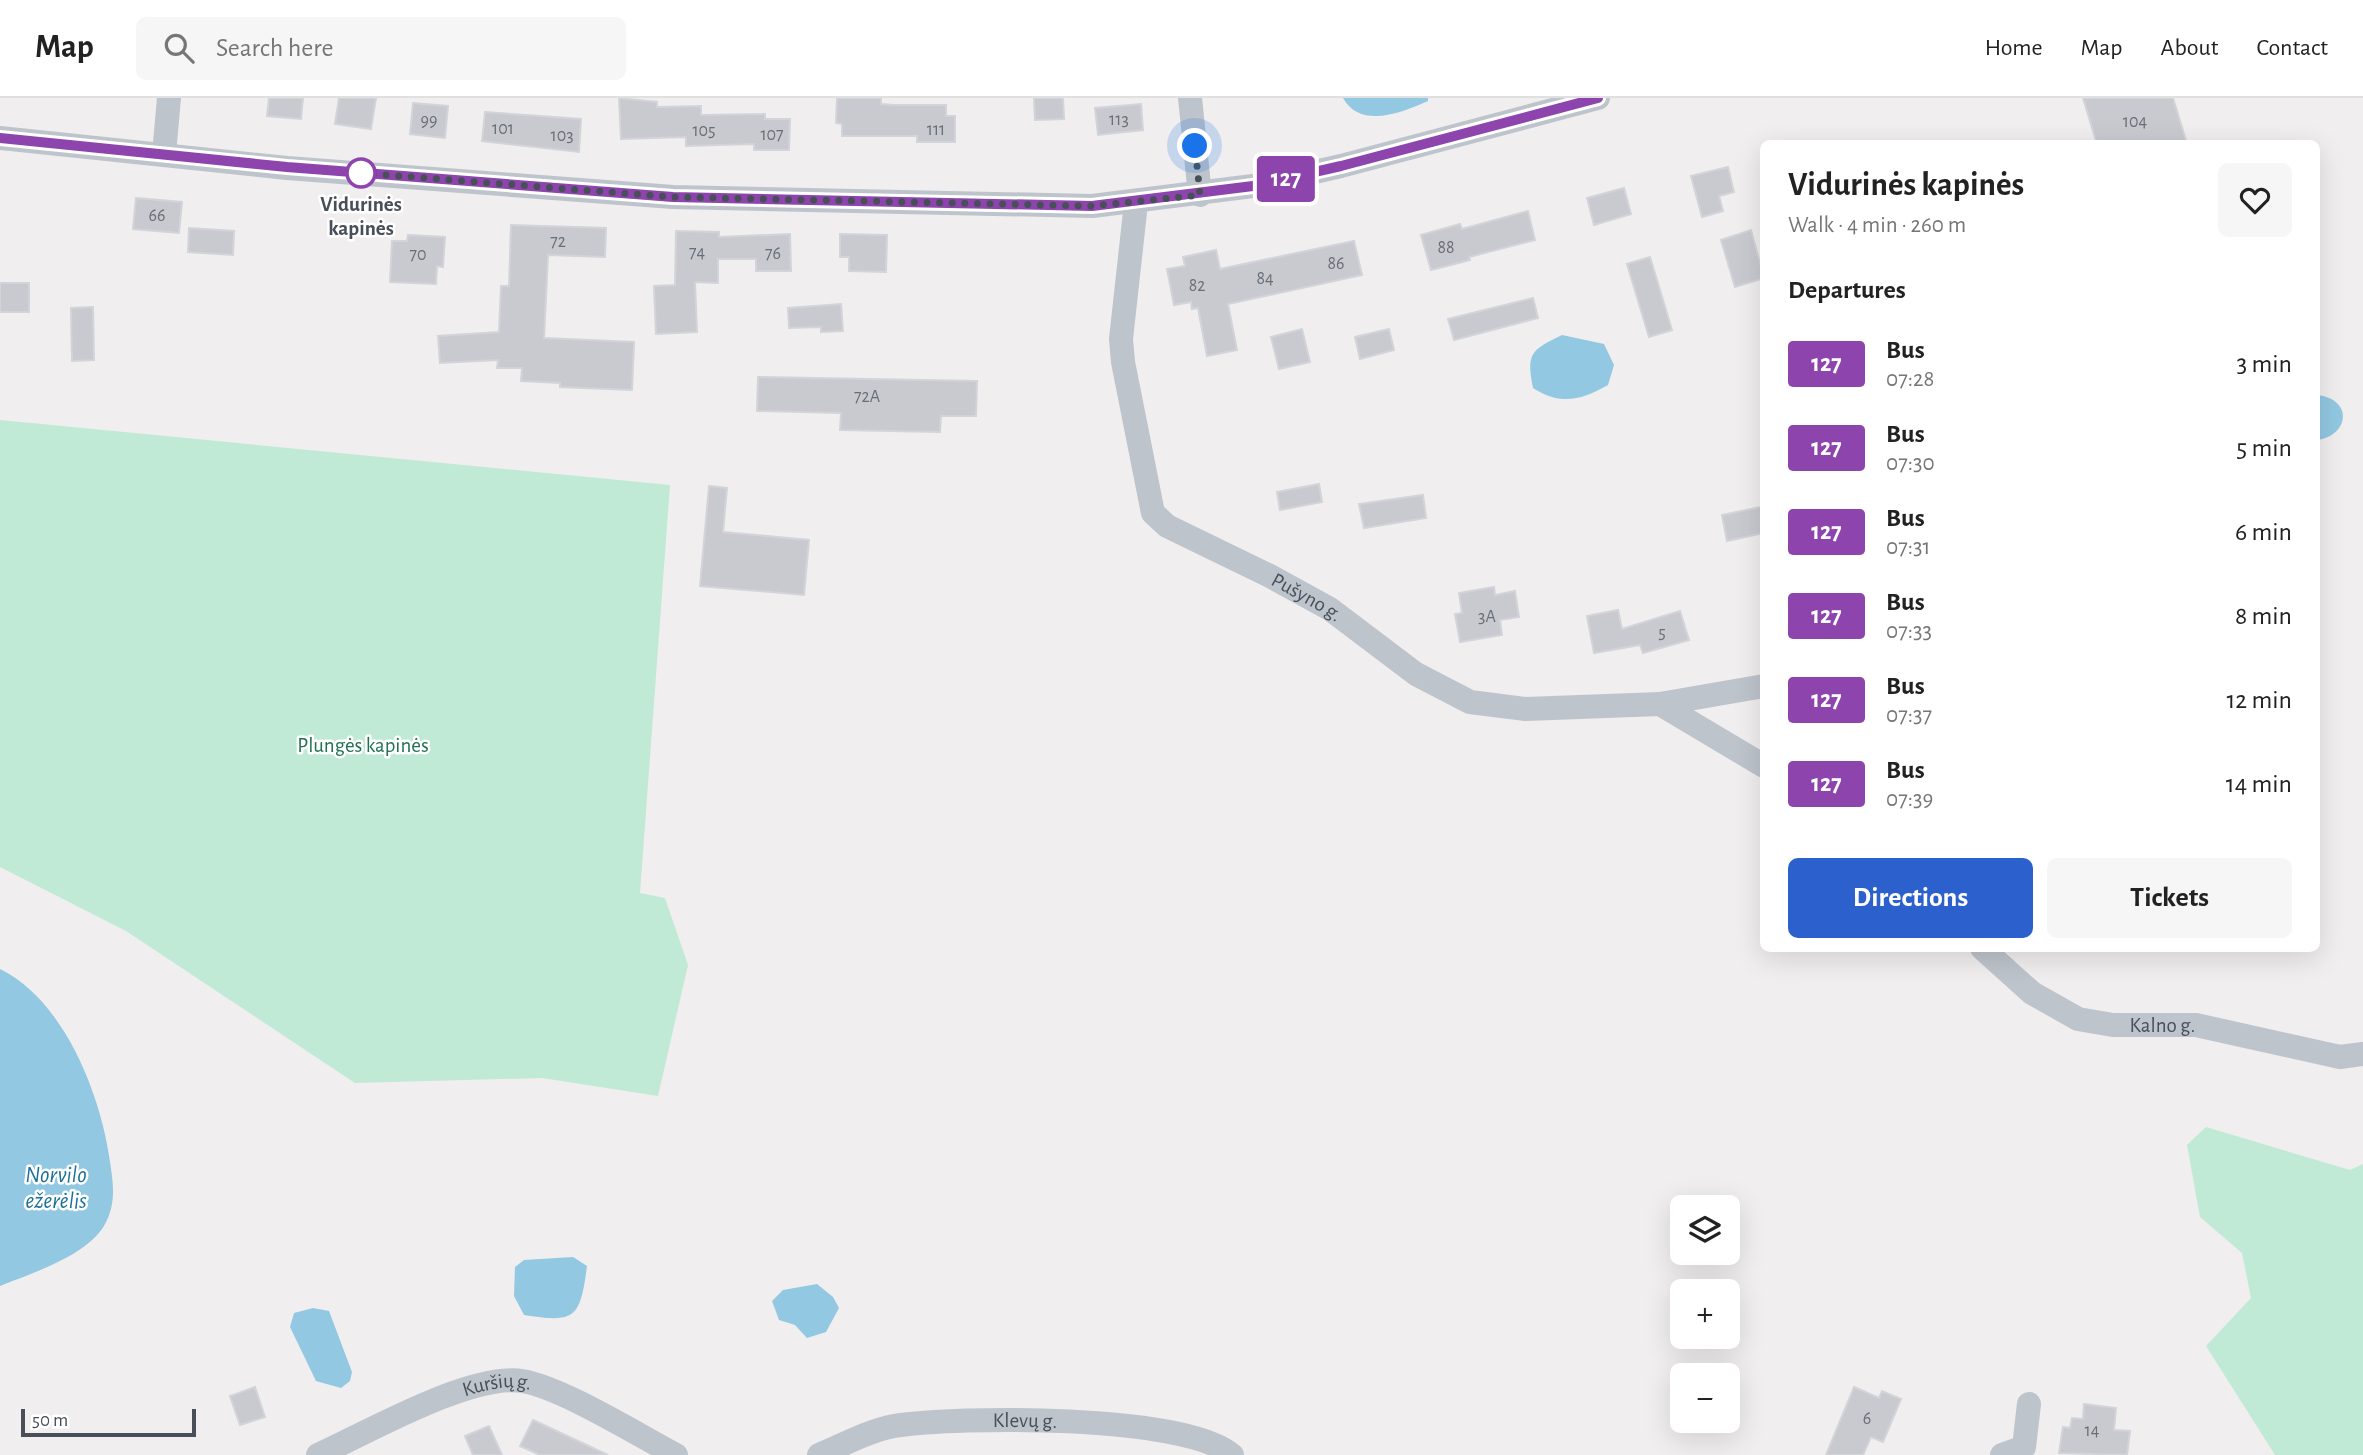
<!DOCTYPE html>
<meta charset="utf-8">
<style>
body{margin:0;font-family:"Alegreya Sans",sans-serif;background:#f6f6f6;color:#222;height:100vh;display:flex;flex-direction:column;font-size:26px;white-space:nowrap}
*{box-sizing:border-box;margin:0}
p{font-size:23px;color:#767676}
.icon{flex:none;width:38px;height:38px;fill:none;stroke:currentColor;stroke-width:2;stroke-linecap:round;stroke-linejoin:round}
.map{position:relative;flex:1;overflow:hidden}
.sheet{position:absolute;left:1760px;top:42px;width:560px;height:812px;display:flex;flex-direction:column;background:#fff;border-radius:10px;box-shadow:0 7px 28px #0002}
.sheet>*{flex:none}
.badge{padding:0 14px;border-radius:5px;font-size:24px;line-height:46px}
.buttons{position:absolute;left:1670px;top:1097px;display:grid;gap:14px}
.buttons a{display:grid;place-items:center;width:70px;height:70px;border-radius:10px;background:#fff;box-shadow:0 7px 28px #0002;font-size:35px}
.scale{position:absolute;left:21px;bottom:18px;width:175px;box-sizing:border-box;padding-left:7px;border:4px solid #484f59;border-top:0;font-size:19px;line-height:24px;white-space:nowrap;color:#484f59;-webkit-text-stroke:5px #fff;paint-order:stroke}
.you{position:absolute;width:35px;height:35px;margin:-18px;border:5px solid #fff;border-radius:50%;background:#1a73e8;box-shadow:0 0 0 10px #1a73e833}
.map>.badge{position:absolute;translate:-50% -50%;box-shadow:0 0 0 4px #fff}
h2{padding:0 28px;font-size:26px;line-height:63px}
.round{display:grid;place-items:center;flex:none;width:74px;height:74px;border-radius:10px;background:#f6f6f6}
.head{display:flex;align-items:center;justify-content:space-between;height:119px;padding:0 28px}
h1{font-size:33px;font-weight:700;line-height:52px}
.action{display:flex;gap:14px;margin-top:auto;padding:14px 28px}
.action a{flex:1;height:80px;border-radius:10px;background:#2c60cc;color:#fff;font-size:28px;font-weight:700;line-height:80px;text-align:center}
.action a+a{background:#f6f6f6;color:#222}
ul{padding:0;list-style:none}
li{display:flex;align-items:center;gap:21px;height:84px;padding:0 28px}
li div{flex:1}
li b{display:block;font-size:26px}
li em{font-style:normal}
li .badge{min-width:77px;font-weight:700;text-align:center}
header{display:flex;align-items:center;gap:42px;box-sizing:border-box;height:98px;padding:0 35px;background:#fff;border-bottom:2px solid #e0e0e0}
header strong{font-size:33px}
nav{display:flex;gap:38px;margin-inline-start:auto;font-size:24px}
.search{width:490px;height:63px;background:#f6f6f6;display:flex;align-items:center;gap:18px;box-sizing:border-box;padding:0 24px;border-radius:10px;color:#767676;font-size:26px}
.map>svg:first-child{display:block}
.green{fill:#c0ead5}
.water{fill:#92c8e2}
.building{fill:#c9cad0;stroke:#d2d4d9;stroke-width:2}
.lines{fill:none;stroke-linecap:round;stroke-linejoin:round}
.minor{stroke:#bec4cb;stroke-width:24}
.line-casing{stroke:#fff;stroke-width:16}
.line{stroke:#8e44ad;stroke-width:10}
.walk{stroke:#484f59;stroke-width:7;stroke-dasharray:0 12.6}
.stop-dot{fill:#fff;stroke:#8e44ad;stroke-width:3.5}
.labels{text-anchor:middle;stroke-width:5;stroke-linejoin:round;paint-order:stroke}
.number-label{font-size:18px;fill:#686e77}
.stop-label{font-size:21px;font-weight:bold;fill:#484f59;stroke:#fff}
.street-label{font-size:21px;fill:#484f59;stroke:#fff}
.park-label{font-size:21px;fill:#217253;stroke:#fff}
.water-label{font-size:23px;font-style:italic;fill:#1b7099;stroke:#fff}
</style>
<header>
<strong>Map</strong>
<div class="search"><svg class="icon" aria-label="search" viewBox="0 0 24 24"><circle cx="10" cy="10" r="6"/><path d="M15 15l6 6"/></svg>Search here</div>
<nav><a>Home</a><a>Map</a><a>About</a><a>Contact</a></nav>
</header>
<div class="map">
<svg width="2363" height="1357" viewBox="0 0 2363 1357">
<rect width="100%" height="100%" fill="#f0eeee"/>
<g class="green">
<path d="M 0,322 L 670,387 L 640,795 L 665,800 L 688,867 L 658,998 L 542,980 L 355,985 L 126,833 L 0,769 Z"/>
<path d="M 2206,1029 L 2350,1072 L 2363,1066 L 2363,1357 L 2275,1357 L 2206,1248 L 2251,1200 L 2242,1155 L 2200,1119 L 2187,1047 Z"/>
</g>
<g class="water">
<path d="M 1343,0 L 1428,0 L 1428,3 C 1403,14 1361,32 1343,0 Z"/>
<path d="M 1562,237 L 1604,246 L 1614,267 L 1608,287 C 1581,302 1561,308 1533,290 C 1526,255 1531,252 1562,237 Z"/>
<path d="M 2317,297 C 2354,301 2349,338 2317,342 Z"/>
<path d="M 0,871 C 64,902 101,997 110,1064 C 113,1083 116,1103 107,1122 C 93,1156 32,1175 0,1188 Z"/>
<path d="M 573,1159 L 587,1168 C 580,1221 575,1225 524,1217 L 514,1198 L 515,1169 L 524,1162 Z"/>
<path d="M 817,1186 L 833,1199 L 839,1210 L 826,1234 L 807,1240 L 795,1227 L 779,1222 L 772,1203 L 783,1192 Z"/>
<path d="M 313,1210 L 329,1213 L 352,1274 L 350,1283 L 341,1290 L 316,1283 L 290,1229 L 294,1215 Z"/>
</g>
<g class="building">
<path d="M 269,0 L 303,0 L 301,21 L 267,18 Z"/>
<path d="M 339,0 L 376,0 L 371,31 L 335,26 Z"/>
<path d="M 619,0 L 657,4 L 657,9 L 701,8 L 701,17 L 765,16 L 765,21 L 790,21 L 789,52 L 754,52 L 754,46 L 686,48 L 686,39 L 621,41 Z"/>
<path d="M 837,0 L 881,0 L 881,6 L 893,7 L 946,7 L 946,18 L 955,18 L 955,44 L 917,44 L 917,38 L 842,38 L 842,26 L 836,25 Z"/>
<path d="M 1034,0 L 1063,0 L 1064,21 L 1035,22 Z"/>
<path d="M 2083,0 L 2173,0 L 2187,46 L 2097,46 Z"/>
<path d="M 413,5 L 448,8 L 445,40 L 410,36 Z"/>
<path d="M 1141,6 L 1143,32 L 1098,37 L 1095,10 Z"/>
<path d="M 485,14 L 581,21 L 579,54 L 482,43 Z"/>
<path d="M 1728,69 L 1734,94 L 1719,98 L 1723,113 L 1702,119 L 1691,78 Z"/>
<path d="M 1624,90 L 1631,116 L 1594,127 L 1587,100 Z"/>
<path d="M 136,100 L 182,104 L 179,135 L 133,131 Z"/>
<path d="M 1528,113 L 1535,142 L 1469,159 L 1470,162 L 1431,172 L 1421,137 L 1460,126 L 1462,131 Z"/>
<path d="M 511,127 L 606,130 L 605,159 L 548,157 L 544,240 L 634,244 L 632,292 L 560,289 L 560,285 L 521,283 L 522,270 L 497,270 L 498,262 L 440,265 L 438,238 L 499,234 L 501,188 L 509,188 Z"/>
<path d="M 189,130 L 234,133 L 233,157 L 188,154 Z"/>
<path d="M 1751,132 L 1764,180 L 1735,189 L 1721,142 Z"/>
<path d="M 676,133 L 719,134 L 719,139 L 790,136 L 791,173 L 756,173 L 756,161 L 718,161 L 718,185 L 695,184 L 697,234 L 656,236 L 654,188 L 675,187 Z"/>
<path d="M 840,136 L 887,137 L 886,174 L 849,173 L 849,159 L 840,159 Z"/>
<path d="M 408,137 L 445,139 L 443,169 L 437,168 L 436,186 L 390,184 L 392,143 L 407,143 Z"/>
<path d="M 1354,143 L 1362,177 L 1228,206 L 1237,252 L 1207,258 L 1198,210 L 1192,211 L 1191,204 L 1174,207 L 1167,171 L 1185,168 L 1183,159 L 1216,152 L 1220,171 Z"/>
<path d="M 1650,159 L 1672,232 L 1649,239 L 1627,166 Z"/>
<rect x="0" y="185" width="29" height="29"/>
<path d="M 1533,200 L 1538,220 L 1454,242 L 1448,221 Z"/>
<path d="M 841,206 L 843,233 L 821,234 L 821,229 L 789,230 L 788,210 Z"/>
<path d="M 93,209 L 94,262 L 72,263 L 71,210 Z"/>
<path d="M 1302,231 L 1310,264 L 1279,271 L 1271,239 Z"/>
<path d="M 1389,231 L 1394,252 L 1360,261 L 1355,239 Z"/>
<path d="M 758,279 L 977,283 L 976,318 L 941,318 L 940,334 L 840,332 L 841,315 L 757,313 Z"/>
<path d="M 1319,386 L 1322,404 L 1280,412 L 1277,394 Z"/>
<path d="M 709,388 L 727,390 L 723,434 L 809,442 L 804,497 L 700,488 Z"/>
<path d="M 1423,397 L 1426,420 L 1364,430 L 1359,406 Z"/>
<path d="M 1761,409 L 1764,435 L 1727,443 L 1722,417 Z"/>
<path d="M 1494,489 L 1495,497 L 1515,493 L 1519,519 L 1500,522 L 1502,537 L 1460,544 L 1455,516 L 1462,515 L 1459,495 Z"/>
<path d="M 1618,512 L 1622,531 L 1680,513 L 1689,542 L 1643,555 L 1640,547 L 1594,555 L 1587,518 Z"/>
<path d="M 255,1289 L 265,1319 L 240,1327 L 230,1298 Z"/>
<path d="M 1854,1289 L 1879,1300 L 1882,1293 L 1901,1301 L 1883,1344 L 1871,1339 L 1863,1357 L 1826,1357 Z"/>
<path d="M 2084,1306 L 2116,1310 L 2114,1332 L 2130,1333 L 2127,1357 L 2059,1355 L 2063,1329 L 2070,1330 L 2072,1320 L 2083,1321 Z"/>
<path d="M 533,1322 L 608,1357 L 540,1357 L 520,1348 Z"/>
<path d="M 489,1328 L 502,1357 L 473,1357 L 465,1338 Z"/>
</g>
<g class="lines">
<g class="minor">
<path d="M 1190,0 L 1200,97"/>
<path d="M 0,40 L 287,70 L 673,99 L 1092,108 L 1253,88 L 1341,68 L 1598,0"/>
<path d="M 164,56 L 169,0"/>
<path id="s1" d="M 1136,105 L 1121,241 L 1123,264 L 1153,415 L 1167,428 L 1270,478 L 1330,511 L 1416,576 L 1470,604 L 1526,611 L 1660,606 L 1764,588"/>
<path d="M 1660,606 L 1764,668"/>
<path id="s2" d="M 1982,850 L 2032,895 L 2078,921 L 2113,927 L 2196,927 L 2340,959 L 2363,956"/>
<path id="s3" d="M 318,1357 C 367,1335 470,1275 522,1283 C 561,1289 638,1337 676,1357"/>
<path id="s4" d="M 819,1357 C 843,1347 868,1333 894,1328 C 958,1318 1184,1316 1232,1357"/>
<path d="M 2002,1357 L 2024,1349 L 2029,1306"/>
</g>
</g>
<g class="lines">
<defs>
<path id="line" d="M 0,40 L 287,69 L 673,99 L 1092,108 L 1253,88 L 1341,68 L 1598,0"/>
</defs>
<use href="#line" class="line-casing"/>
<use href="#line" class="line"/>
<path class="walk" d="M 361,75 L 673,99 L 1092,108 L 1200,97 L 1195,48"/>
</g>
<circle class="stop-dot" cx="361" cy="75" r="14"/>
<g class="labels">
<g class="number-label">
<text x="1119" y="27">113</text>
<text x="429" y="28">99</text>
<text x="2135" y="29">104</text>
<text x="503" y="36">101</text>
<text x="936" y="37">111</text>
<text x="704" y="38">105</text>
<text x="772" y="42">107</text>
<text x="562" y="43">103</text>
<text x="157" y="123">66</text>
<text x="558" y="149">72</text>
<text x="1446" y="155">88</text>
<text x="697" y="160">74</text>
<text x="773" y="161">76</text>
<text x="418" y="162">70</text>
<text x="1336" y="171">86</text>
<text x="1265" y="186">84</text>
<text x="1197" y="193">82</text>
<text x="867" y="304">72A</text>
<text x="1487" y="524">3A</text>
<text x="1662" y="540">5</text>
<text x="1867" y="1326">6</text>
<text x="2092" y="1338">14</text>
</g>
<g class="stop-label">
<text x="361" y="113">Vidurinės<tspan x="361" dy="24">kapinės</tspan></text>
</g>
<g class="street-label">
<text dy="7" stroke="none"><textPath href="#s1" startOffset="490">Pušyno g.</textPath></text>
<text dy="7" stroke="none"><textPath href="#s2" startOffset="205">Kalno g.</textPath></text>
<text dy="7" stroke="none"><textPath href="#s3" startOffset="194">Kuršių g.</textPath></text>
<text dy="7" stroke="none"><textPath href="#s4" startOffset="212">Klevų g.</textPath></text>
</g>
<g class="park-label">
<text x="363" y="654">Plungės kapinės</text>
</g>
<g class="water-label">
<text x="56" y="1084">Norvilo<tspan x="56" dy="26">ežerėlis</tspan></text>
</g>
</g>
</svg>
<div class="buttons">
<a><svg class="icon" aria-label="layers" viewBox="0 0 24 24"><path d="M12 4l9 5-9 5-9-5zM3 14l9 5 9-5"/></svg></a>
<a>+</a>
<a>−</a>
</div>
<div class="scale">50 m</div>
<div class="you" style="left:1195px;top:48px"></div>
<b class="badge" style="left:1286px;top:81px;background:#8e44ad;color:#fff">127</b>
<section class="sheet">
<div class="head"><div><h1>Vidurinės kapinės</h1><p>Walk · 4 min · 260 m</p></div><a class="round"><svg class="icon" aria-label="heart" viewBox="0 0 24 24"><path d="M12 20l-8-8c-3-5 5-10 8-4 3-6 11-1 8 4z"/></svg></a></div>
<h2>Departures</h2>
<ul>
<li><span class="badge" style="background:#8e44ad;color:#fff">127</span><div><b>Bus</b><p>07:28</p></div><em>3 min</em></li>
<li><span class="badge" style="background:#8e44ad;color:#fff">127</span><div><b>Bus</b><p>07:30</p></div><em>5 min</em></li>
<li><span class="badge" style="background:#8e44ad;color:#fff">127</span><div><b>Bus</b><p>07:31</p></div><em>6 min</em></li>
<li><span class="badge" style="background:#8e44ad;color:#fff">127</span><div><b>Bus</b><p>07:33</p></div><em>8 min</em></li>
<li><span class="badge" style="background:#8e44ad;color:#fff">127</span><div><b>Bus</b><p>07:37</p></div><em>12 min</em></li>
<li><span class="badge" style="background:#8e44ad;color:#fff">127</span><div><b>Bus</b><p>07:39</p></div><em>14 min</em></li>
</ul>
<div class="action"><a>Directions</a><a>Tickets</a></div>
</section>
</div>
